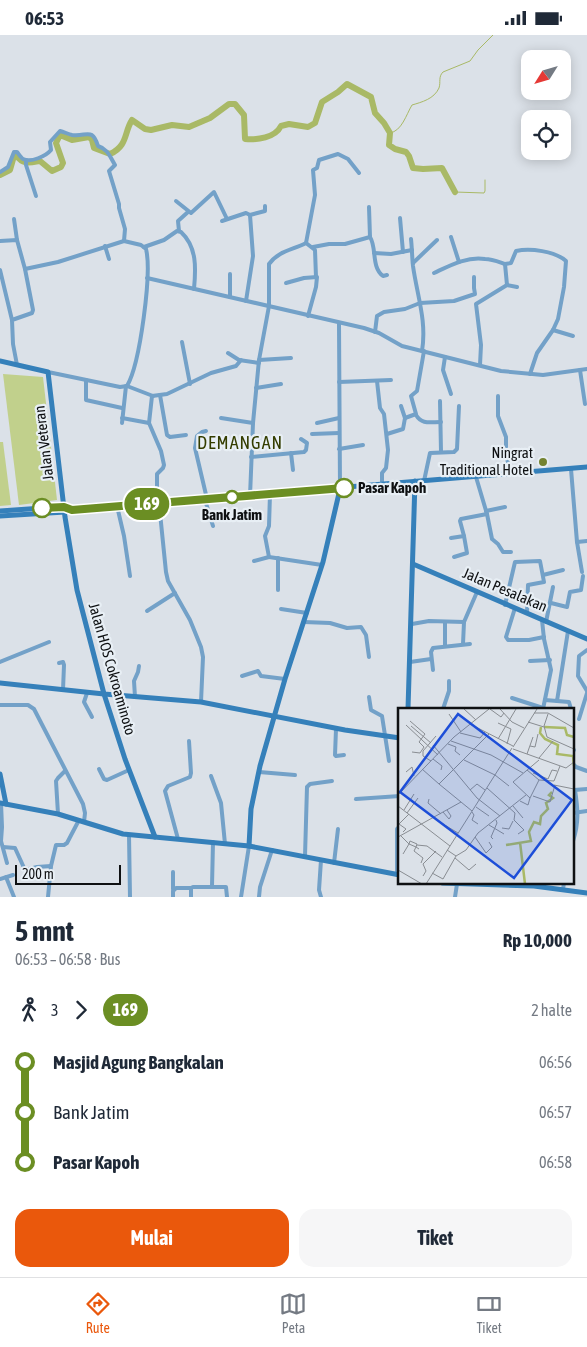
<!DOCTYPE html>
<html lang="id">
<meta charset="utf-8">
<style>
body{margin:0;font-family:"Asap Condensed",sans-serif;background:#f6f6f7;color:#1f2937;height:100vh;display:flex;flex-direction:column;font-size:19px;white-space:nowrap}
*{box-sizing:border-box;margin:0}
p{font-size:16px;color:#747a83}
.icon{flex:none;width:28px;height:28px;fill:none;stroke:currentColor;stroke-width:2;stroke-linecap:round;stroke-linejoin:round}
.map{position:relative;height:862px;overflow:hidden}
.panel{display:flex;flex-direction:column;background:#fff;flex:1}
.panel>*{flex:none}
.badge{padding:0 10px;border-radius:16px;font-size:18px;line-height:32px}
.needle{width:32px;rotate:233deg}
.buttons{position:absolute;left:521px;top:15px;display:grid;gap:10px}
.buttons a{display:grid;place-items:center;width:50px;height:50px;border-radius:10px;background:#fff;box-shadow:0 2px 12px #0003;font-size:25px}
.scale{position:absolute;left:15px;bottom:12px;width:106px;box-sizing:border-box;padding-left:5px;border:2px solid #0e1012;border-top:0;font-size:14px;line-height:18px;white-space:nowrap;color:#0e1012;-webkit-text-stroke:4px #e8eff5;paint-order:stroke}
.map>.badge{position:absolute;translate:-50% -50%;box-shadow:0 0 0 2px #fff}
.legs{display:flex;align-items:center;gap:8px;height:55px;padding:0 15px;font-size:16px}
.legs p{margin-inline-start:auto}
.head{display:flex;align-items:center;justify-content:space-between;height:85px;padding:0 15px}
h1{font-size:28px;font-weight:700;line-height:38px}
.button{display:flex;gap:10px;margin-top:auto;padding:10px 15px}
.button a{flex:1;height:58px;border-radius:15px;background:#ea580c;color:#fff;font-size:20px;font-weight:700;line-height:58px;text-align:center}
.button a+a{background:#f6f6f7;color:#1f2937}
ul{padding:0 15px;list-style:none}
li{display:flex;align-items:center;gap:18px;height:50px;font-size:19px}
li i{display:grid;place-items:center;width:8px;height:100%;margin:0 6px;background:currentColor}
li i::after{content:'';width:12px;height:12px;margin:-6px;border:4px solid;border-radius:50%;background:#fff}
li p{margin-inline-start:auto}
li:first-child i{background:linear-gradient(#0000 50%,currentColor 0)}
li:last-child i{background:linear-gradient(currentColor 50%,#0000 0)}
.status{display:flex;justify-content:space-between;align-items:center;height:35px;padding:0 25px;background:#fff;direction:ltr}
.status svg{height:14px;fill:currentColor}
.menu{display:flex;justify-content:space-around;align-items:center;height:70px;border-top:1px solid #e0e1e3;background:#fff;font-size:14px;color:#747a83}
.menu a{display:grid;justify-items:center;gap:2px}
.menu .selected{color:#ea580c}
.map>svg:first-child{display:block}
.green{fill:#c1d08c}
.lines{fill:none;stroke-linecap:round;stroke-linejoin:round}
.stream{stroke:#a9b966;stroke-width:1}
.river{stroke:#a9b966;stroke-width:6}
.street{stroke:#73a1c8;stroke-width:4}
.secondary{stroke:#3580ba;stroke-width:5}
.line-1-casing{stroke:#fff;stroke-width:11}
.line-1{stroke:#6b8e23;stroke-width:8}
.poi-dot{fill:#748331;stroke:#e8eff5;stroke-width:2}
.stop-1-dot{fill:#fff;stroke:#6b8e23;stroke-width:2.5}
.labels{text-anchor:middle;stroke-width:4.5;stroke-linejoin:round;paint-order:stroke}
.street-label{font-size:15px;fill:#0e1012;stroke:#e8eff5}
.poi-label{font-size:15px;fill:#0e1012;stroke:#e8eff5;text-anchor:end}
.stop-label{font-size:15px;font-weight:bold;fill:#0e1012;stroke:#e8eff5;text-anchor:start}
.quarter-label{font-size:18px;letter-spacing:1px;fill:#343d00;stroke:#e8eff5}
.inset-river{fill:none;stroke:#a9b966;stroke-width:2.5}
.inset-road{fill:none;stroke:#898d92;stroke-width:1}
.view{fill:#1d4ed8;fill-opacity:0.15;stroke:#1d4ed8;stroke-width:2.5}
.inset-edge{fill:none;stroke:#0e1012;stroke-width:2.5}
</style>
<div class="status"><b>06:53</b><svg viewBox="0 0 49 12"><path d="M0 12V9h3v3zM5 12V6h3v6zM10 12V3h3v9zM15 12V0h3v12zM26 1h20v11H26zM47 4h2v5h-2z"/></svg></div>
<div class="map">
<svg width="587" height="862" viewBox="0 0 587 862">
<rect width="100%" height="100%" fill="#dbe1e8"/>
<g class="green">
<path d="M 3,339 L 43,342 L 57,465 L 19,470 Z"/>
<path d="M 0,407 L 3,407 L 11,470 L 0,471 Z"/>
</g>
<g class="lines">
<g class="stream">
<path d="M 390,98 C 402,96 406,80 412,70 C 422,67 434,64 439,53 C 441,47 438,42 443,37 L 470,26 L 478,15 L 493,0"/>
<path d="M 455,157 L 484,158 L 485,156 L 485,145"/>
</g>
<path class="river" d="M 0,140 L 10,135 L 14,121 L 16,120 C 23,130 29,128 40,126 L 52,136 L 61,132 L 63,128 L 56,108 L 60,100 L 72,105 L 89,102 L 92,105 L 94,113 L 110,119 C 128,111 124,97 132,85 L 145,94 L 151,95 L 172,90 L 189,92 L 210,83 L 229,69 L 235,69 L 244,80 L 245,104 C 257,105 275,103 281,91 L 289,89 L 308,92 L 315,88 L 322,67 L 338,57 L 347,49 L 371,62 L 375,78 L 384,88 L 390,98 L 389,110 L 395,114 L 406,117 L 409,121 L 413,133 L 423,134 L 442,133 L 455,157"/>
<g class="street">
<path d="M 26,125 L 26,130 L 36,161"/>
<path d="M 0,137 L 8,132 L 14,117 L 17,117 C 18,118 21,123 23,124 C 31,128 46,121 51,115 L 50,107 L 60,96 C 64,97 68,99 72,100 C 87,102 92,92 98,111 C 108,114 110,122 115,130 L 109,136 L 119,169 L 119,173 L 125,194 L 124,206"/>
<path d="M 176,166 L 191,178 L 214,157 L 227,184"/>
<path d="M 369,172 L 370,202"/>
<path d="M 400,183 L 403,217"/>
<path d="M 14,184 L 17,205"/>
<path d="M 222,186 L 246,178 L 250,180"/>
<path d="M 179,196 L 178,186 L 188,177"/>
<path d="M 451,202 L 459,227"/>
<path d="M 411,204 C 412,213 412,222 413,231 C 417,260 427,286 422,316"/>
<path d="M 0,206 L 17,205 L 25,234 L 58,227 L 124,206 L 141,210 L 146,214 C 152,238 140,329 127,351 L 120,352 L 48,337"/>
<path d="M 306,208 L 315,215 L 316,242"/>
<path d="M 105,211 L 109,224"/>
<path d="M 144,212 L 164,205 L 177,196 L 181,197 C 197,212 196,233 194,254"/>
<path d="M 313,212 L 329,209 L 345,209 L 370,202 C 377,213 371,232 383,241 L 387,240"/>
<path d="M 374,218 L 391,219 L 412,215"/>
<path d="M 413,228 L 437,205"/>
<path d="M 0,235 L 12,285"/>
<path d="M 434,238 C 449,231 467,221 485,224 C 492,224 499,227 505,229"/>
<path d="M 230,239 L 230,262"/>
<path d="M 147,243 L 364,293 L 379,298 L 402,311 L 501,336 L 543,340 L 587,334"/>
<path d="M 286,248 L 304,243 L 317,242 L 316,252 L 308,281"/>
<path d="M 507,250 L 505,229 L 511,228 L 516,216 C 530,213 555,216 566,226 L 564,252 L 558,284 L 553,295 L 537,318 L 530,339"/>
<path d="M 246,266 L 253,221 L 250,180 L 265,176 L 265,171"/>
<path d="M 339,289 L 340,454"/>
<path d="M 553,295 L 573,301"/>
<path d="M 375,297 L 377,281 L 384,277 L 405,274 L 420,268 L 454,266 L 475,259 L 474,253 L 474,242"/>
<path d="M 182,307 L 190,349"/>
<path d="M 228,318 L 239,325 L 259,328"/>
<path d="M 445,322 L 443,335 L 451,359"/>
<path d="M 259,325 L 291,323"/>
<path d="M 17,330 L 13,309 L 12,285 L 32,278 L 33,275 L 25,234"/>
<path d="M 480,330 L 481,310 L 476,269 L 507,250 L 517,252"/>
<path d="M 580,335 L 585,369"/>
<path d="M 86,345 L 86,365 L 122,373"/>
<path d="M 377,346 L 380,373 L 384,379 L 388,415 L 386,433 L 382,438 L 382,449"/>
<path d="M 339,347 L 391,345"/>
<path d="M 127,351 L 153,361"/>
<path d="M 256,353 L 281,349"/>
<path d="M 160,360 L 167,400 L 170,402 L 186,400"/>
<path d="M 498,361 L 498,381 L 506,402 L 506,417 L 510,439"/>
<path d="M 440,366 L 441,417"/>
<path d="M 416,380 C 422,390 430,387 441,387"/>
<path d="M 122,383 L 149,388"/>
<path d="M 221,383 L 253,388"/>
<path d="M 405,383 L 416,379 L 411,361 L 417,356 L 424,316"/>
<path d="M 122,388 L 126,351"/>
<path d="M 317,388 L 339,383"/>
<path d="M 206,396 L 202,397 L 197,401 L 195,413 L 207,464"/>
<path d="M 312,399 L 339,398"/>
<path d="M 387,399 L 403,394 L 405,383 L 401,371"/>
<path d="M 339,414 L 363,410"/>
<path d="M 291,418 L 293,435"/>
<path d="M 251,422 L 304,417 L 306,415 L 307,408 L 301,404"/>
<path d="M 571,434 L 577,507 L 582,537"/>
<path d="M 476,442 L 487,479 L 492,504 L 498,509 L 503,517 L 511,517"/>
<path d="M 424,446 L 430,418 L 454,417 L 457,414 L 459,371"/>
<path d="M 270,459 L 269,491 L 265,501 L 269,522 L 322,530"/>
<path d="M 250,461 L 253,388 L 259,325 L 269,271 L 269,229 C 278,216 293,215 306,208 L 315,160 L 313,135 L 317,133 L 319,125 L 338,119 L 348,124 L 359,138"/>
<path d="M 205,465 L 213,491"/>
<path d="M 157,468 L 157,439 L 163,433 L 164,430 L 161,416 L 149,388 L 152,361 L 167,359 L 211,338 L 236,331 L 241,325"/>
<path d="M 159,468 L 166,537 L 168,546 L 190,585 L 201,612 L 203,622 L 201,667"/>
<path d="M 117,471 L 124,501 L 130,541"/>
<path d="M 486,476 L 505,472"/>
<path d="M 451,503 L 464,501 L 460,486 L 461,484 L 487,479"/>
<path d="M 577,507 L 587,506"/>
<path d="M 454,522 L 467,518 L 464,501"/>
<path d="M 278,523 L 278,555"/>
<path d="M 254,526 L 269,522"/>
<path d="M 543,540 L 563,535"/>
<path d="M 551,568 L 567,572 L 570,557 L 581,555 L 583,541"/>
<path d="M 505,570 L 515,527 L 540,526 L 544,547 L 528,550 L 527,578"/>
<path d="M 515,573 L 506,602 L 508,605 L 529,605 L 544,602"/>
<path d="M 281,574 L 307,578"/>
<path d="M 147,576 L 175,558"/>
<path d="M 542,585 L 544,604 L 551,635 L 543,674"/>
<path d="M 304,587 L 330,588 L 347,593 L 361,592 L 366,600 L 369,622"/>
<path d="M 546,587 L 553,552"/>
<path d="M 445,588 L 445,611"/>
<path d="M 412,589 L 429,586 L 464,587 L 477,557"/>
<path d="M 463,609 L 464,587"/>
<path d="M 587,615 L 579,621 L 578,641 L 587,656"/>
<path d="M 530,626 L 550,625"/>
<path d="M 0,627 L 49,607"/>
<path d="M 410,627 L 431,624"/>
<path d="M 59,628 L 63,627 L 64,630 L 63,655"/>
<path d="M 433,635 L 431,617 L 433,613 L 470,609"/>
<path d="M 242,641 L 258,636 L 261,641 L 285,644"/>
<path d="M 87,658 L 84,667 L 92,682"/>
<path d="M 135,662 L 134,646 L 138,637 L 139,631"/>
<path d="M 369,662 L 371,675 L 382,681 L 389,726"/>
<path d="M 512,663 L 543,673"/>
<path d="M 545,665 L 557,666 L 568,596"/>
<path d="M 557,666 L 569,667 L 571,674"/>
<path d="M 0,670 L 28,670 L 34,674 L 83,769 L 85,778 L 84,787"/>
<path d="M 443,674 L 449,656 L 449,646"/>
<path d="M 579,684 L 587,658"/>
<path d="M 336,694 L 335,720 L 336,721 L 344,720"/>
<path d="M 573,715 L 574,715"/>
<path d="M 573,729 L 576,732 L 587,736"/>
<path d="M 99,734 L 104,744 L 107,745 L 129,735"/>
<path d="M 259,737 L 295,740"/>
<path d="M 211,741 L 221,768 L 225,809"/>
<path d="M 574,755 L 587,754"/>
<path d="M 356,764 L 400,761"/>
<path d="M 1,768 L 2,792 L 1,806 L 7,828"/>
<path d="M 573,778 L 587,776"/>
<path d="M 58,779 L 56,746 L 58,743 L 65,736"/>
<path d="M 129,800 L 130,862"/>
<path d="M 178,804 L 165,756 L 168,751 L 190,742 L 191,738 L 189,706"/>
<path d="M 573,806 C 579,788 578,774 575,755"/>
<path d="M 3,812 L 15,813 L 25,835 L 37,832 L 51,831 L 48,862"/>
<path d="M 305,821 L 307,752 L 310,749 L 332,746"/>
<path d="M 334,828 L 338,794"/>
<path d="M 51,831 L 56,810 L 64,810 L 67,808 L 79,785"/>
<path d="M 173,837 L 173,854"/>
<path d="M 397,840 L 397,794 L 400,791"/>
<path d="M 6,842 L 14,862"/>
<path d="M 0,844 L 13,840"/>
<path d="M 212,851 L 213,807"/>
<path d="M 563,854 L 564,848"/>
<path d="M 173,862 L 173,856 L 176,853 L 191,853 L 193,852 L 226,852 L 227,862"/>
<path d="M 191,862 L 191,853"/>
<path d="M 241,862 L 249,811"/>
<path d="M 259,862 L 260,852 L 272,815"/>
<path d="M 321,862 L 319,855 L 321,825"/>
<path d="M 455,862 L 457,849"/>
</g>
<g class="secondary">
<path d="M 0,326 L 48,337 L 65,482 L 77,555 L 104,659 L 125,724 L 155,802"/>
<path d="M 0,476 L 57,472 L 66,474"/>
<path d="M 0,481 L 65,477 L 69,475 L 587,432"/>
<path d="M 413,529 L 587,604"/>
<path d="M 0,648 L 104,659 L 201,667 L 345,695 L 400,703"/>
<path d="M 408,674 L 415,446"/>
<path d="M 0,739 L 6,769"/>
<path d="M 0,768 L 58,779 L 123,799 L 249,811 L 400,840"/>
<path d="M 249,811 L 251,774 L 260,731 L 285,644 L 323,527 L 340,454"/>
<path d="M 442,848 L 534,851 L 587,858"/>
</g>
</g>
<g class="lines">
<defs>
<path id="line-1" d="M 42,473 L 64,472 L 72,475 L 344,453"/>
</defs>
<use href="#line-1" class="line-1-casing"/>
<use href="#line-1" class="line-1"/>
</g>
<circle class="poi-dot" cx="543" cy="427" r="5"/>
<g class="stop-1-dot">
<circle cx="344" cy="453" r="9"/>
<circle cx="232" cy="462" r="6"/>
<circle cx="42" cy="473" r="9"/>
</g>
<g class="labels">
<g class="street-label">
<text transform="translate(44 408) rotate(-97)" y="5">Jalan Veteran</text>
<text transform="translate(505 555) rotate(23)" y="5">Jalan Pesalakan</text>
<text transform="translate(112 634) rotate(74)" y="5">Jalan HOS Cokroaminoto</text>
</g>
<g class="poi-label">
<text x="533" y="423">Ningrat<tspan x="533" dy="17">Traditional Hotel</tspan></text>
</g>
<g class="stop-label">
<text x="358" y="458">Pasar Kapoh</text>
<text x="232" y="485" text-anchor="middle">Bank Jatim</text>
</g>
<g class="quarter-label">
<text x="240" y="414">DEMANGAN</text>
</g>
</g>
<g transform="translate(398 673)">
<rect width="176" height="176" fill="#dbe1e8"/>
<path class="inset-river" d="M 143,19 L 142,25 L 147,31 L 160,37 L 159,46 L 175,48 L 176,58M 146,19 L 167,20 L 169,27 L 176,29M 122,134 L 127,176M 108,137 L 133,133 L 131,124 L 136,114 L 142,116 L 143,108 L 150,101 L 148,95 L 155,90 L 151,87 L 154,84"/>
<path class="inset-road" d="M 66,1 L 78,12M 92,1 L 103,9 L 106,5M 102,1 L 114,14 L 126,20M 136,5 L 150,5 L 176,20M 51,6 L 63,24M 150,6 L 146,18 L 149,29 L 176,41M 12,13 L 27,26 L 21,34 L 26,39M 130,14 L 146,19M 100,15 L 113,21 L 109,36M 72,16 L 115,38M 8,17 L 40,47M 13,18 L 33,35M 62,25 L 82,30 L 87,24M 100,31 L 118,1M 53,33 L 93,47 L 125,65M 50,36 L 58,39 L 57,43 L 62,47M 35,37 L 79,90 L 102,108M 132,38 L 137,39 L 140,26M 115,39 L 139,1M 115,41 L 168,60 L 176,54M 14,44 L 22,45 L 26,39M 129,46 L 135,29M 141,50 L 155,33M 35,51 L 44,58 L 43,62M 66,52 L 97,67M 141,52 L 115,74 L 132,90 L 141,72 L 156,73 L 162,58M 33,53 L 25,48 L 25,43 L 38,28M 24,61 L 41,76M 129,62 L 141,72M 8,64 L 14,59 L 16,68M 135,65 L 150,71 L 154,62 L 159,63M 97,67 L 111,78M 156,77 L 176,81M 89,80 L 117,105 L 116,112 L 126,122 L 120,126M 72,82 L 79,76 L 87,82M 0,87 L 56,29 L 91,1M 135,88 L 152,94 L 157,77M 31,91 L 30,95 L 43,106M 122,93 L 130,97 L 132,90M 0,98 L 52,138M 115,98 L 125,110M 78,99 L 91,108M 6,102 L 16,86M 74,103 L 41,76 L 91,26M 45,104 L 51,111 L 53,108 L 49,102M 74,104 L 76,107 L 74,112 L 80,116M 9,105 L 20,90M 45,116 L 60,125M 91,117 L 106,126M 104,120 L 111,121 L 115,113M 5,124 L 8,121 L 1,116 L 11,106M 3,128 L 11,136 L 12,133 L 19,136 L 18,139 L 11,136 L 5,146M 0,129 L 63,94M 77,129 L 88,145 L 94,139 L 91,134M 95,131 L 93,129 L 99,115 L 98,112M 19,137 L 29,138 L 44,149M 21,141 L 18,139 L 16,143 L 25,150 L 23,155M 49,142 L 58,148 L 68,142 L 80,125 L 128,87M 57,150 L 71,162 L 78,156M 0,162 L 24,176M 34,165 L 45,171 L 58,148M 25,168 L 28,163 L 25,156 L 38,143M 28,176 L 114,40"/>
<path class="view" d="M 60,6 L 174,92 L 116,170 L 2,84 Z"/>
<rect width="176" height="176" class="inset-edge"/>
</g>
</svg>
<div class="buttons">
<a><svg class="needle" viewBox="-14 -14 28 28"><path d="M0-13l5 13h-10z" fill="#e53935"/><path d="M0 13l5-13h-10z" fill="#747a83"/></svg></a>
<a><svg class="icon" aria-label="locate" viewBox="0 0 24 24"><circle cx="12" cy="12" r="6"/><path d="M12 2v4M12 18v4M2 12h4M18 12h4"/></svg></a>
</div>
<div class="scale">200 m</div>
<b class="badge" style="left:147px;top:469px;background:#6b8e23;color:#fff">169</b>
</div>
<section class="panel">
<div class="head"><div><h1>5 mnt</h1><p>06:53 – 06:58 · Bus</p></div><b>Rp 10,000</b></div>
<div class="legs"><svg class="icon" aria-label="walk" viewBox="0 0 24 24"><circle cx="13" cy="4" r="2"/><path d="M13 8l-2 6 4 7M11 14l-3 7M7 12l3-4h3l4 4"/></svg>3<svg class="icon" aria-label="forward" viewBox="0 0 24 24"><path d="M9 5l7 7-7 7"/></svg><b class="badge" style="background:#6b8e23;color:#fff">169</b><p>2 halte</p></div>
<ul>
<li><i style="color:#6b8e23"></i><b>Masjid Agung Bangkalan</b><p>06:56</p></li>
<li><i style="color:#6b8e23"></i><span>Bank Jatim</span><p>06:57</p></li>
<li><i style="color:#6b8e23"></i><b>Pasar Kapoh</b><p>06:58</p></li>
</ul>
<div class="button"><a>Mulai</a><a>Tiket</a></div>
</section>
<nav class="menu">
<a class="selected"><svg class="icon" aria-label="directions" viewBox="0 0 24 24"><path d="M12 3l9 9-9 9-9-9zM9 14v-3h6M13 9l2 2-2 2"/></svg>Rute</a>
<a><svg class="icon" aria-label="map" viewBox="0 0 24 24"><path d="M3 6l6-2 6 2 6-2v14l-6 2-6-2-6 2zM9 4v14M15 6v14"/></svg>Peta</a>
<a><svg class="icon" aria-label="tickets" viewBox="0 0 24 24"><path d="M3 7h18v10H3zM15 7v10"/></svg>Tiket</a>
</nav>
